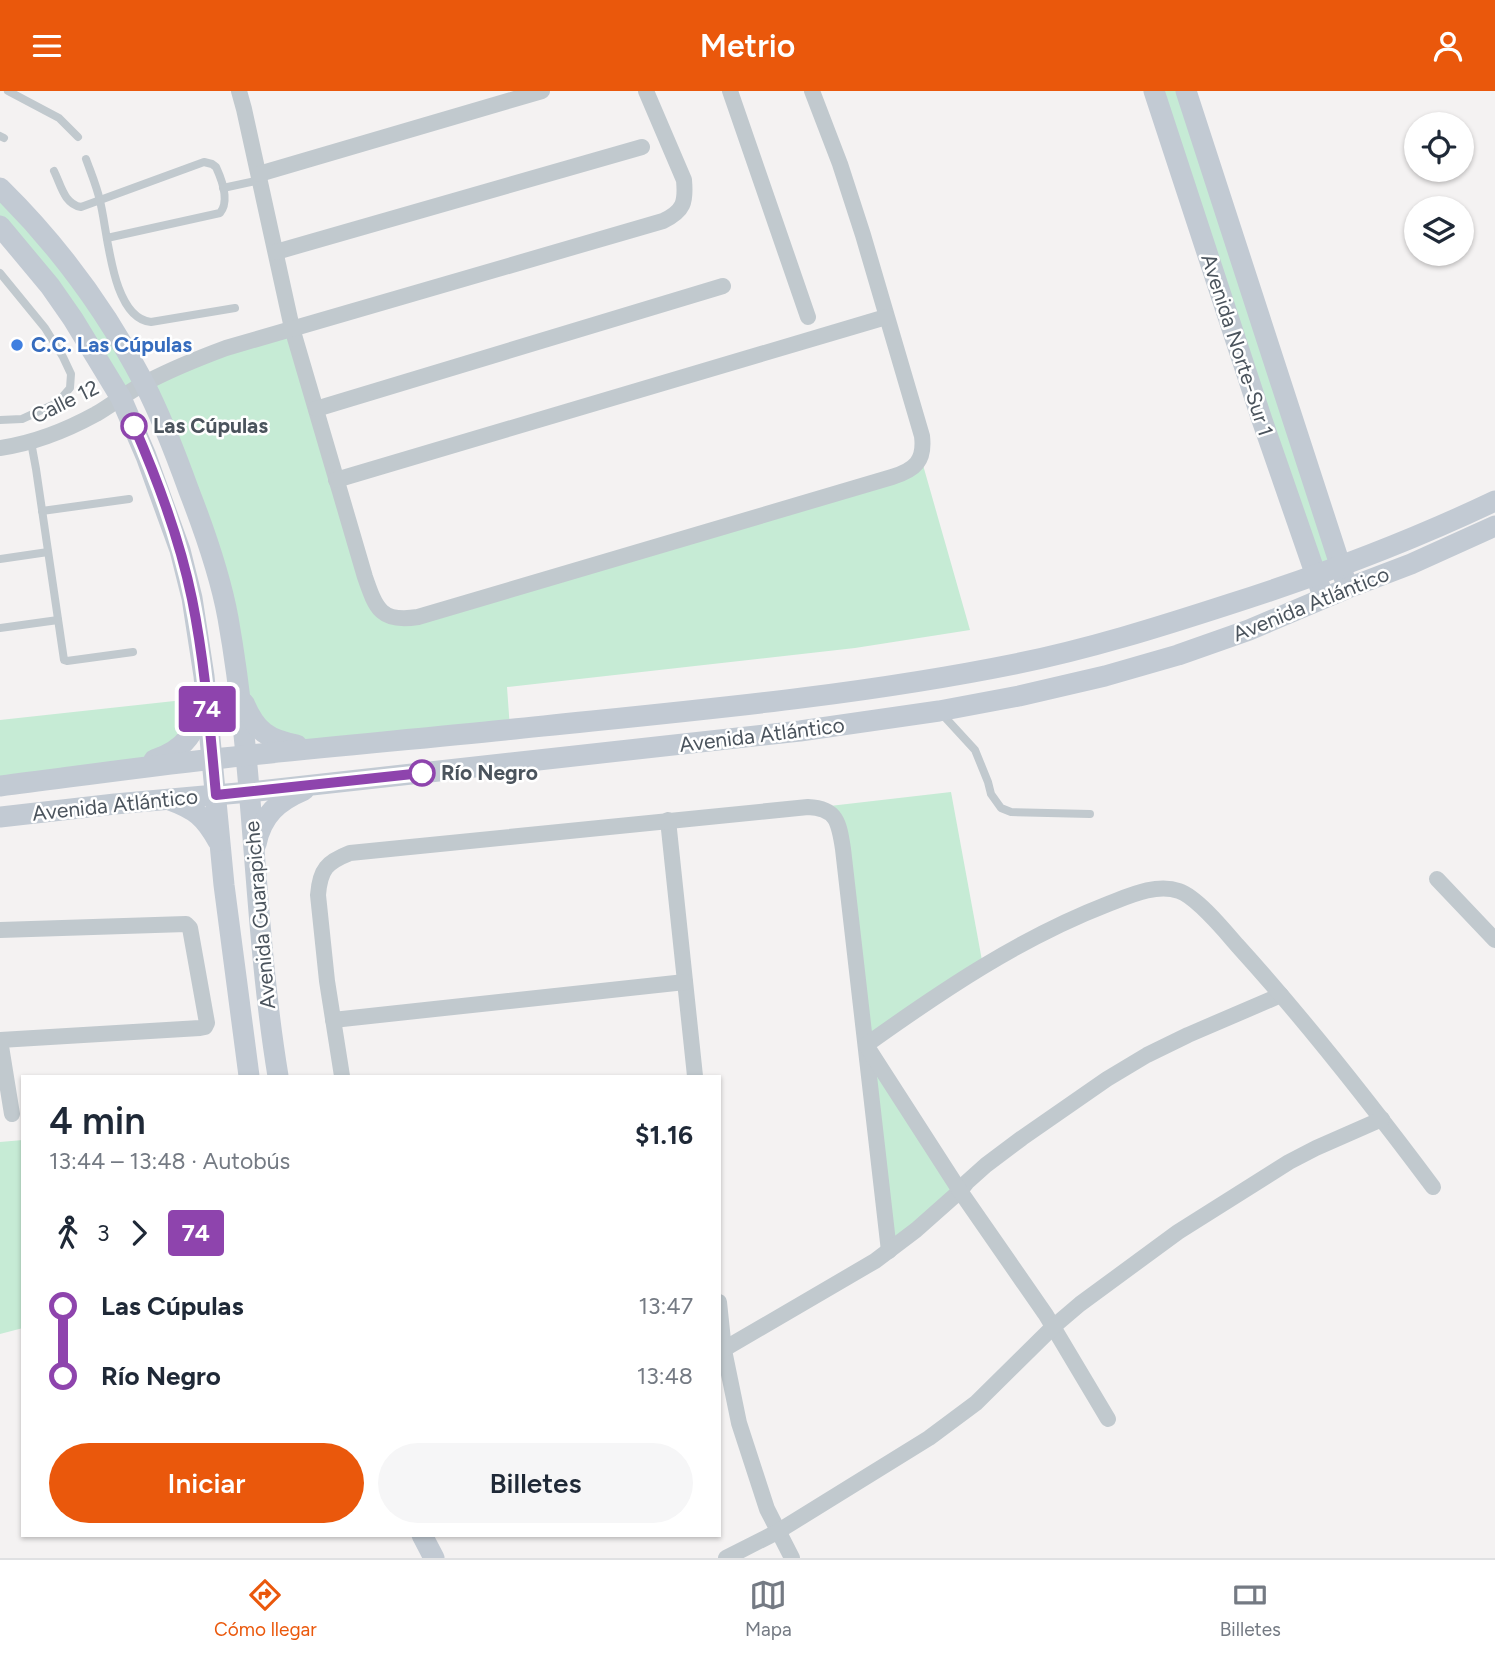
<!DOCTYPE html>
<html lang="es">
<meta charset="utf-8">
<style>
body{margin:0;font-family:Figtree,sans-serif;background:#f6f6f7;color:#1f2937;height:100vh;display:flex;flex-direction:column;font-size:26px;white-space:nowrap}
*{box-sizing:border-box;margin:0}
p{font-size:23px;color:#747a83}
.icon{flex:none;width:38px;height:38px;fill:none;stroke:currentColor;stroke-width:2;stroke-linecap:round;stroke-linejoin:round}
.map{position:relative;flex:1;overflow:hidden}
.details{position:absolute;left:21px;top:984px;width:700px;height:462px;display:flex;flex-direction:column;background:#fff;border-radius:0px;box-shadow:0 2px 5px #0004}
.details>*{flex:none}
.badge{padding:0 14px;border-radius:5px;font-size:24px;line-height:46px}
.buttons{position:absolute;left:1404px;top:21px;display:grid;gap:14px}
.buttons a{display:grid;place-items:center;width:70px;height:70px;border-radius:50%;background:#fff;box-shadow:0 2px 5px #0004;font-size:35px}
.map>.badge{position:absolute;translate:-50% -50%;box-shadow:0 0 0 4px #fff}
.legs{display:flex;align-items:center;gap:10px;height:77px;padding:0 28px;font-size:23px}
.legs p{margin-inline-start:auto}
.overview{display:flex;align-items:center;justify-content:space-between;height:119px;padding:0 28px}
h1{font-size:38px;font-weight:600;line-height:52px}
.primary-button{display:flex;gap:14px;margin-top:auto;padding:14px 28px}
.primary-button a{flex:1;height:80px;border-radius:42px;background:#ea580c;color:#fff;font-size:28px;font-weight:600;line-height:80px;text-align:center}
.primary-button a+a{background:#f6f6f7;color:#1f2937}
ul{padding:0 28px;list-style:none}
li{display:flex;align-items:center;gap:24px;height:70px;font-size:26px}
li i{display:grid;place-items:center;width:10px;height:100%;margin:0 9px;background:currentColor}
li i::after{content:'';width:18px;height:18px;margin:-9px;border:5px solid;border-radius:50%;background:#fff}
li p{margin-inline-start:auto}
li:first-child i{background:linear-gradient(#0000 50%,currentColor 0)}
li:last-child i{background:linear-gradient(currentColor 50%,#0000 0)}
header{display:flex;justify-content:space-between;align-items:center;height:91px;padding:0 28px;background:#ea580c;color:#fff;font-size:32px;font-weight:600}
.tabs{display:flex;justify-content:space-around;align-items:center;height:98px;border-top:2px solid #e0e1e3;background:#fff;font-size:19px;color:#747a83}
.tabs a{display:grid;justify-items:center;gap:4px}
.tabs .current{color:#ea580c}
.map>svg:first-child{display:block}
.green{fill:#c6ebd5}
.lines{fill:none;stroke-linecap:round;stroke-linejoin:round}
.lane{stroke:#c1c9ce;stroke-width:8}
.street{stroke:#c1c9ce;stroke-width:16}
.secondary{stroke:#c2cad3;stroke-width:21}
.line-1-casing{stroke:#fff;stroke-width:16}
.line-1{stroke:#8e44ad;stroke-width:10}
.shop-dot{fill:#3f7fe0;stroke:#fff;stroke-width:2.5}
.stop-1-dot{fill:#fff;stroke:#8e44ad;stroke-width:3.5}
.labels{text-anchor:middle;stroke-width:5;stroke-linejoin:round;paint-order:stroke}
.shop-label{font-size:21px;font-weight:bold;fill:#366cbe;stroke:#fff;text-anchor:start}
.street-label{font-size:21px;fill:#4b545d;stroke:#fff}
.stop-label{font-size:21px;font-weight:bold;fill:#4b545d;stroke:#fff;text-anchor:start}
</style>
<header><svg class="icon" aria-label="menu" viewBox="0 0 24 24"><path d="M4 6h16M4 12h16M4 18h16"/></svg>Metrio<svg class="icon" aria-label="person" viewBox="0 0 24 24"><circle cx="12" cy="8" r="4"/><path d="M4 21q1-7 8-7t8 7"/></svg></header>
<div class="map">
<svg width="1495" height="1467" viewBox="0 0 1495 1467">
<rect width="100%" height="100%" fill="#f4f2f2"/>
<g class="green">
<path d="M 1154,0 L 1186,0 L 1341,475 L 1316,485 Z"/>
<path d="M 0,97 L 144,292 L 292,237 L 365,486 L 393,527 L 903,383 L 921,367 L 970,539 L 855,557 L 507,596 L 510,638 L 324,657 L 257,634 L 227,523 L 145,293 L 121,307 L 0,135 Z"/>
<path d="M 202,607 L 173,662 L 0,695 L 0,629 Z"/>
<path d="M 951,701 L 983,875 L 867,954 L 960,1100 L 889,1160 L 843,758 L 821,716 Z"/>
<path d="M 23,1049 L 23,1237 L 0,1243 L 0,1051 Z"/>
</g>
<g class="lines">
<g class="lane">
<path d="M 8,0 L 59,27 L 78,46"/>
<path d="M 0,45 L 4,47"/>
<path d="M 86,68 C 91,82 97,96 100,110 C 108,140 111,227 151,231 L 235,217"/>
<path d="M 54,80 C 61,94 64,113 81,116 L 204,71 L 212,73 L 216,76 C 222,89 230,110 220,122 L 107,147"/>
<path d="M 223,97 L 260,89"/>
<path d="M 0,182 L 45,237 L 63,266 L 71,283 L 70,297 L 57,312 L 22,328 L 0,329"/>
<path d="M 31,351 L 36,378 L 64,569 L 67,570 L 133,561"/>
<path d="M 42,420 L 129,408"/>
<path d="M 0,468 L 48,461"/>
<path d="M 0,537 L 58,529"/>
<path d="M 941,622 L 975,659 L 988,691 L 991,703 L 1001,717 L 1011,721 L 1090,723"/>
</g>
<g class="street">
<path d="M 239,0 L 244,18 L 292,237 L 365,486 C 376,518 381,532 418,526 L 892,386 C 915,379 925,370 922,345 L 863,144 L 840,73 L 812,0"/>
<path d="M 730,0 L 808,226"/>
<path d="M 259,83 L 542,0"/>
<path d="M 276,161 L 642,56"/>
<path d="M 316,318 L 723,195"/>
<path d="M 0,357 C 35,352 65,340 96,323 C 113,313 129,300 147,291 C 172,278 199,267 226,257 L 663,130 C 684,120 686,111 684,89 L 646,0"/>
<path d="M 336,389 L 886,226"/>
<path d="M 668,729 L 695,985"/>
<path d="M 1437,788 L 1495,849"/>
<path d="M 0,839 L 186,833 L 190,837 L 207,932 L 205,936 L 200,937 L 0,949"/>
<path d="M 333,929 L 685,891"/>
<path d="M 0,949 L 12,1023"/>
<path d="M 342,985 L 327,890 L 318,804 C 320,778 327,771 350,762 L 808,716 C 837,717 839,732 843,758 L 889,1160"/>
<path d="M 719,1211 L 724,1259 L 739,1332 L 767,1418 L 792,1467"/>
<path d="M 719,1261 L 875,1170 L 916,1139 L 960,1100 L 967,1091 L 986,1074 L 1022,1047 L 1107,988 L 1147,964 L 1188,944 L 1281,904"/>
<path d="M 1108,1328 L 1046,1224 L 960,1100 L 866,954 C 943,899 1020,847 1108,813 C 1129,805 1156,792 1179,800 C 1197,806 1224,839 1237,854 C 1307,931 1371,1013 1433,1096"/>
<path d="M 726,1467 L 777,1441 L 929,1347 L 976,1312 L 1053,1236 L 1080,1213 L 1178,1141 L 1289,1071 L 1316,1057 L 1382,1028"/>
</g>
<g class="secondary">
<path d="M 1154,0 L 1262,329 L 1321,499"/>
<path d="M 1186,0 L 1345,489"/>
<path d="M 0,97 C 57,153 107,221 144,292 C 162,327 176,364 189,400 C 205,441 220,483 228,527 C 255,678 253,833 278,985"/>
<path d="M 0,135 L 50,195 L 73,228 L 121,307 L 146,365 L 180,459 L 192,507 L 204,585 L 224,794 L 249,985"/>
<path d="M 244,612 C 256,640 268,649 297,654"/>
<path d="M 154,669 C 186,658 197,641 202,608"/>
<path d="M 0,695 C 71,686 142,676 214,668 C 311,657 408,649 505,639 C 675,621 847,607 1015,573 C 1089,558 1159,536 1230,513 C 1321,484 1409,451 1495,410"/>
<path d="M 170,709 C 195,718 205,726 218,750"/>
<path d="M 0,726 L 115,713 L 249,701 L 800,640 L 939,620 L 1019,605 L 1105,585 L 1178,564 L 1249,539 L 1348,497 L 1411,473 L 1495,435"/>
<path d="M 256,753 C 262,724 278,710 304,699"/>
<path d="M 422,1444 L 434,1467"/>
</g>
</g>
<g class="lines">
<defs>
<path id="line-1" d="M 134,335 C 158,390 180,449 192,508 C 205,572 210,639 216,704 L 422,682"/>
</defs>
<use href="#line-1" class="line-1-casing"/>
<use href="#line-1" class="line-1"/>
</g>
<circle class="shop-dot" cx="17" cy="254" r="7"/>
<g class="stop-1-dot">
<circle cx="134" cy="335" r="12"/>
<circle cx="422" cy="682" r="12"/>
</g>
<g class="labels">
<g class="shop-label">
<text x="31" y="261">C.C. Las Cúpulas</text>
</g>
<g class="street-label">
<text transform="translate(1237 254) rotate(72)" y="7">Avenida Norte-Sur 1</text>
<text transform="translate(65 311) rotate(-26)" y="7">Calle 12</text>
<text transform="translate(1311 513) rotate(-22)" y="7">Avenida Atlántico</text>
<text transform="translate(762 644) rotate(-7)" y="7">Avenida Atlántico</text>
<text transform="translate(115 714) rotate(-6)" y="7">Avenida Atlántico</text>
<text transform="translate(260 824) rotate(-95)" y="7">Avenida Guarapiche</text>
</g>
<g class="stop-label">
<text x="153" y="342">Las Cúpulas</text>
<text x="441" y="689">Río Negro</text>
</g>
</g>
</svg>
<div class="buttons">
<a><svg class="icon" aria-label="locate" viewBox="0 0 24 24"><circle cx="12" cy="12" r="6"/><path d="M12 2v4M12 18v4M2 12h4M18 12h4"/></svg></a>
<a><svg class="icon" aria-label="layers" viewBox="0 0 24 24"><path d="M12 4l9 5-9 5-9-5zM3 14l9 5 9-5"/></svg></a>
</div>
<b class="badge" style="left:207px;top:618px;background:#8e44ad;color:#fff">74</b>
<section class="details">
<div class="overview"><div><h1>4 min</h1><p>13:44 – 13:48 · Autobús</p></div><b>$1.16</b></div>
<div class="legs"><svg class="icon" aria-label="walk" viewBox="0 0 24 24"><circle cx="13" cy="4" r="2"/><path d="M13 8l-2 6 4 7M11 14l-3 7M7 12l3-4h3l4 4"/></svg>3<svg class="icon" aria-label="forward" viewBox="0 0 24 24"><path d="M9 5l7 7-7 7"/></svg><b class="badge" style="background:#8e44ad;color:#fff">74</b></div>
<ul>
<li><i style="color:#8e44ad"></i><b>Las Cúpulas</b><p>13:47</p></li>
<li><i style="color:#8e44ad"></i><b>Río Negro</b><p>13:48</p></li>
</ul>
<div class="primary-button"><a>Iniciar</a><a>Billetes</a></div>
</section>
</div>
<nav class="tabs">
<a class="current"><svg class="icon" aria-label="directions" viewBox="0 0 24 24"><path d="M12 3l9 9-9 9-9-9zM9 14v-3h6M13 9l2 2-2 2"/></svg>Cómo llegar</a>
<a><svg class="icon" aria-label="map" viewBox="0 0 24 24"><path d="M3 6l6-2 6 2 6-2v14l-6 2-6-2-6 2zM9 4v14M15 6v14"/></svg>Mapa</a>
<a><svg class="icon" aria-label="tickets" viewBox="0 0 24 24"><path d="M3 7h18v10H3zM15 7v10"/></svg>Billetes</a>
</nav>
